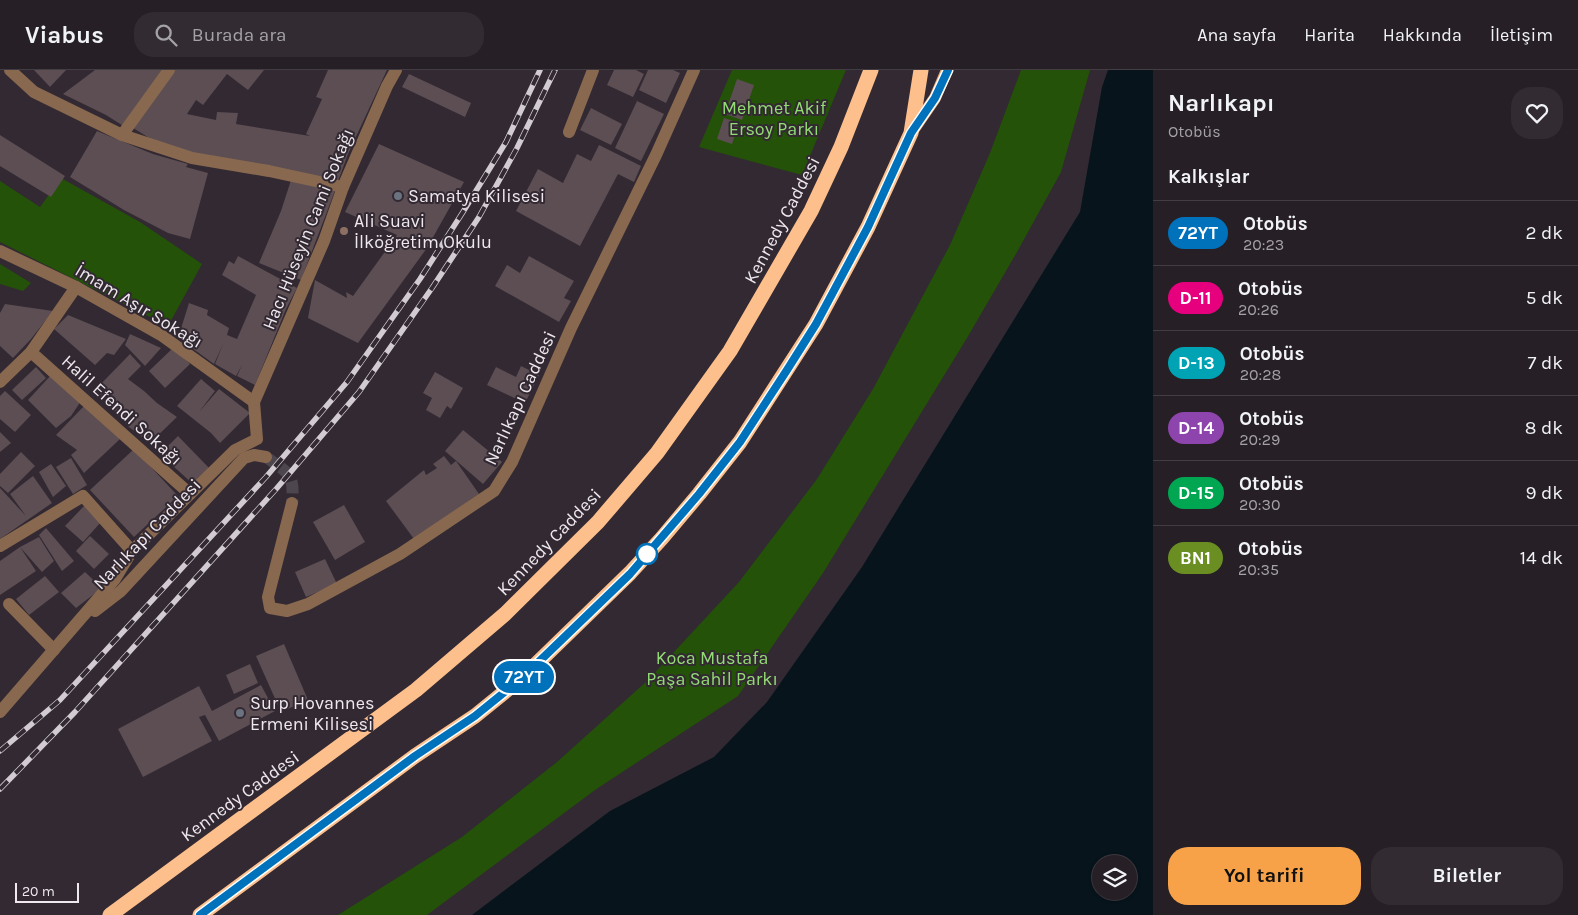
<!DOCTYPE html>
<html lang="tr">
<meta charset="utf-8">
<style>
body{margin:0;font-family:Karla,sans-serif;background:#322c32;color:#f1f3f6;height:100vh;display:flex;flex-direction:column;font-size:19px;white-space:nowrap}
*{box-sizing:border-box;margin:0}
p{font-size:16px;color:#a4a2a7}
.icon{flex:none;width:28px;height:28px;fill:none;stroke:currentColor;stroke-width:2;stroke-linecap:round;stroke-linejoin:round}
.map{position:relative;flex:1;overflow:hidden}
.sheet{display:flex;flex-direction:column;background:#261f26;width:425px}
.sheet>*{flex:none}
.badge{padding:0 10px;border-radius:16px;font-size:18px;line-height:32px}
.controls{position:absolute;left:1092px;top:785px;display:grid;gap:10px}
.controls a{display:grid;place-items:center;width:45px;height:45px;border-radius:50%;background:#261f26;box-shadow:0 1px 4px #0004,0 0 0 1px #423d43;font-size:25px}
.scale{position:absolute;left:15px;bottom:12px;width:64px;box-sizing:border-box;padding-left:5px;border:2px solid #efe8ee;border-top:0;font-size:14px;line-height:18px;white-space:nowrap;color:#efe8ee;-webkit-text-stroke:4px #322932;paint-order:stroke}
.map>.badge{position:absolute;translate:-50% -50%;box-shadow:0 0 0 2px #fff}
h2{padding:0 15px;font-size:19px;line-height:45px}
.round{display:grid;place-items:center;flex:none;width:52px;height:52px;border-radius:20px;background:#322c32}
.summary{display:flex;align-items:center;justify-content:space-between;height:85px;padding:0 15px}
h1{font-size:24px;font-weight:700;line-height:38px}
.button{display:flex;gap:10px;margin-top:auto;padding:10px 15px}
.button a{flex:1;height:58px;border-radius:20px;background:#f7a149;color:#111;font-size:20px;font-weight:700;line-height:58px;text-align:center}
.button a+a{background:#322c32;color:#f1f3f6}
ul{padding:0;list-style:none}
li{display:flex;align-items:center;gap:15px;height:65px;padding:0 15px;border-top:1px solid #423d43}
li div{flex:1}
li b{display:block;font-size:19px}
li em{font-style:normal}
li .badge{min-width:55px;font-weight:700;text-align:center}
header{display:flex;align-items:center;gap:30px;box-sizing:border-box;height:70px;padding:0 25px;background:#261f26;border-bottom:1px solid #423d43}
header strong{font-size:24px}
nav{display:flex;gap:28px;margin-inline-start:auto;font-size:18px}
.search{width:350px;height:45px;background:#322c32;display:flex;align-items:center;gap:12px;box-sizing:border-box;padding:0 18px;border-radius:20px;color:#a4a2a7;font-size:19px}
main{display:flex;flex:1;min-height:0}
.map>svg:first-child{display:block}
.green{fill:#245208}
.water{fill:#07141c;fill-rule:evenodd}
.building{fill:#5c4e52}
.lines{fill:none;stroke-linecap:round;stroke-linejoin:round}
.minor-tunnel{stroke:#4e464e;stroke-width:12;stroke-dasharray:12 6;stroke-linecap:butt}
.minor{stroke:#88684f;stroke-width:12}
.major{stroke:#e4a36d;stroke-width:12}
.highway{stroke:#fdbf8b;stroke-width:15}
.rail-casing{stroke:#d2cbd1;stroke-width:5.5}
.rail{stroke:#322932;stroke-width:4;stroke-dasharray:11;stroke-linecap:butt}
.line-casing{stroke:#fff;stroke-width:11}
.line{stroke:#0072bc;stroke-width:8}
.worship-dot{fill:#6b7280;stroke:#322932;stroke-width:2}
.education-dot{fill:#8d6e63;stroke:#322932;stroke-width:2}
.stop-dot{fill:#fff;stroke:#0072bc;stroke-width:2.5}
.labels{text-anchor:middle;stroke-width:4;stroke-linejoin:round;paint-order:stroke}
.park-label{font-size:18px;fill:#93db75;stroke:#322932}
.poi-label{font-size:18px;fill:#efe8ee;stroke:#322932;text-anchor:start}
.street-label{font-size:18px;fill:#efe8ee;stroke:#322932}
</style>
<header>
<strong>Viabus</strong>
<div class="search"><svg class="icon" aria-label="search" viewBox="0 0 24 24"><circle cx="10" cy="10" r="6"/><path d="M15 15l6 6"/></svg>Burada ara</div>
<nav><a>Ana sayfa</a><a>Harita</a><a>Hakkında</a><a>İletişim</a></nav>
</header>
<main>
<div class="map">
<svg width="1153" height="845" viewBox="0 0 1153 845">
<rect width="100%" height="100%" fill="#322932"/>
<g class="green">
<path d="M 732,0 L 846,0 L 802,105 L 699,77 Z"/>
<path d="M 1021,0 L 1090,0 L 1061,102 L 1017,182 L 967,268 L 823,503 L 738,626 L 595,720 L 427,845 L 338,845 L 462,767 L 557,692 L 647,611 L 739,512 L 817,409 L 873,319 L 950,175 L 990,83 Z"/>
<path d="M 61,108 L 140,152 L 202,194 L 168,256 L 0,172 L 0,111 L 40,137 Z"/>
<path d="M 0,194 L 31,213 L 23,221 L 0,214 Z"/>
</g>
<path class="water" d="M 1108,0 L 1153,0 L 1153,845 L 472,845 L 610,741 L 714,687 L 767,632 L 862,497 L 1080,142 L 1102,17 ZM 1101,794 L 1129,794 L 1129,821 L 1101,821 Z"/>
<g class="building">
<path d="M 34,0 L 66,0 L 50,17 Z"/>
<path d="M 95,0 L 164,0 L 125,57 L 106,45 L 63,24 Z"/>
<path d="M 175,0 L 264,0 L 248,20 L 227,4 L 203,35 L 196,30 L 187,44 L 216,50 L 217,42 L 238,43 L 236,54 L 310,66 L 306,64 L 322,29 L 316,27 L 328,0 L 387,0 L 348,84 L 337,114 L 212,90 L 154,71 L 130,56 Z"/>
<path d="M 614,0 L 636,0 L 644,4 L 633,27 L 607,15 Z"/>
<path d="M 648,0 L 673,0 L 680,3 L 666,33 L 639,20 Z"/>
<path d="M 409,4 L 471,33 L 465,47 L 402,17 Z"/>
<path d="M 737,9 L 754,15 L 742,50 L 725,44 Z"/>
<path d="M 637,31 L 664,44 L 641,91 L 615,78 Z"/>
<path d="M 591,38 L 622,54 L 611,75 L 580,60 Z"/>
<path d="M 724,48 L 739,53 L 732,74 L 717,69 Z"/>
<path d="M 97,61 L 153,84 L 188,94 L 186,97 L 208,103 L 190,169 L 168,163 L 124,140 L 70,107 Z"/>
<path d="M 0,65 L 65,106 L 51,127 L 0,96 Z"/>
<path d="M 379,74 L 464,112 L 427,178 L 358,273 L 308,248 L 315,210 L 347,228 L 346,222 L 353,226 L 397,165 L 345,142 Z"/>
<path d="M 599,75 L 641,96 L 634,112 L 618,104 L 580,176 L 516,141 L 538,99 L 563,113 L 577,84 L 591,91 Z"/>
<path d="M 292,107 L 336,118 L 301,210 L 259,193 L 281,141 Z"/>
<path d="M 238,186 L 297,218 L 286,239 L 255,315 L 237,306 L 242,295 L 236,306 L 215,294 L 223,274 L 214,294 L 178,268 L 189,233 L 208,240 L 207,245 L 229,258 L 227,265 L 237,269 L 256,225 L 222,205 L 229,191 L 234,194 Z"/>
<path d="M 529,186 L 574,211 L 564,228 L 571,231 L 559,252 L 495,216 L 507,195 L 520,203 Z"/>
<path d="M 5,234 L 53,241 L 31,269 L 13,288 L 0,276 L 0,243 Z"/>
<path d="M 68,245 L 126,269 L 114,285 L 107,283 L 95,295 L 54,259 Z"/>
<path d="M 130,264 L 161,278 L 145,296 L 125,275 Z"/>
<path d="M 174,277 L 190,294 L 165,318 L 149,301 Z"/>
<path d="M 130,284 L 141,296 L 128,309 L 144,321 L 157,333 L 177,347 L 150,373 L 129,357 L 95,320 Z"/>
<path d="M 521,296 L 539,305 L 525,333 L 487,315 L 496,297 L 516,307 Z"/>
<path d="M 36,297 L 46,308 L 22,330 L 12,320 Z"/>
<path d="M 435,302 L 463,318 L 451,339 L 447,336 L 440,348 L 426,340 L 432,328 L 423,323 Z"/>
<path d="M 51,305 L 81,331 L 71,346 L 56,358 L 28,330 Z"/>
<path d="M 201,309 L 215,321 L 199,342 L 219,319 L 250,343 L 220,373 L 211,363 L 177,336 Z"/>
<path d="M 5,321 L 31,345 L 15,362 L 0,349 L 0,326 Z"/>
<path d="M 84,336 L 120,369 L 84,403 L 71,385 L 77,380 L 56,365 Z"/>
<path d="M 463,360 L 502,392 L 483,414 L 445,381 Z"/>
<path d="M 0,362 L 11,373 L 0,382 Z"/>
<path d="M 178,366 L 211,400 L 195,416 L 160,384 Z"/>
<path d="M 134,379 L 178,426 L 134,467 L 90,420 Z"/>
<path d="M 21,382 L 35,396 L 8,423 L 0,416 L 0,404 Z"/>
<path d="M 444,386 L 451,395 L 456,391 L 479,424 L 414,469 L 386,431 L 424,400 L 426,405 L 437,398 L 433,394 Z"/>
<path d="M 71,388 L 87,415 L 73,424 L 56,397 Z"/>
<path d="M 51,394 L 66,416 L 53,427 L 39,402 Z"/>
<path d="M 33,406 L 52,433 L 0,469 L 0,418 L 26,446 L 10,424 Z"/>
<path d="M 344,435 L 365,472 L 335,490 L 313,452 Z"/>
<path d="M 84,436 L 101,452 L 83,472 L 65,456 Z"/>
<path d="M 46,458 L 74,491 L 62,501 L 39,465 Z"/>
<path d="M 90,466 L 109,484 L 94,499 L 76,481 Z"/>
<path d="M 39,467 L 54,491 L 42,502 L 20,477 L 36,501 L 0,525 L 0,491 L 20,477 Z"/>
<path d="M 325,489 L 337,514 L 306,527 L 295,502 Z"/>
<path d="M 85,502 L 102,518 L 76,538 L 61,523 Z"/>
<path d="M 45,506 L 59,522 L 29,545 L 16,529 Z"/>
<path d="M 284,574 L 308,630 L 281,642 L 256,586 Z"/>
<path d="M 250,594 L 258,613 L 234,624 L 226,605 Z"/>
<path d="M 261,615 L 275,641 L 219,671 L 205,645 L 199,647 L 212,671 L 143,707 L 118,659 L 199,616 L 212,641 Z"/>
</g>
<g class="lines">
<path class="minor-tunnel" d="M 266,387 C 288,403 295,403 292,433"/>
<g class="minor">
<path d="M 10,0 L 34,22 L 122,65 L 192,88 L 269,101 L 343,117"/>
<path d="M 569,62 L 593,0"/>
<path d="M 122,65 L 169,0"/>
<path d="M 0,181 L 76,217 L 161,265 L 254,332"/>
<path d="M 31,282 L 190,424"/>
<path d="M 0,312 L 31,282 L 76,217"/>
<path d="M 292,433 L 268,527 L 270,538 L 287,541 L 308,534 L 400,484 L 494,421 L 512,392 L 571,258 L 656,85 L 694,0"/>
<path d="M 0,476 L 83,426 L 132,481"/>
<path d="M 9,534 L 54,580"/>
<path d="M 95,541 L 121,521 L 244,388 L 254,385 L 266,387"/>
<path d="M 0,642 L 115,509 L 132,481 L 235,380 L 257,369 L 254,332 L 324,171 L 343,117 L 387,16 L 396,0"/>
</g>
<path class="major" d="M 911,63 L 935,28 L 947,0"/>
<g class="highway">
<path d="M 110,845 L 416,620 L 505,544 L 598,452 L 657,383 L 730,281 L 811,141 L 841,77 L 871,0"/>
<path d="M 200,845 L 415,686 L 475,646 L 523,607 L 630,503 L 662,468 L 699,424 L 740,372 L 816,254 L 868,157 L 911,63 L 921,0"/>
</g>
<defs>
<g id="rail">
<path d="M 0,681 L 60,630 L 266,407 L 347,312 L 420,209 L 463,142 L 506,72 L 540,0"/>
<path d="M 0,719 L 75,642 L 277,418 L 359,322 L 432,218 L 479,147 L 517,78 L 555,0"/>
</g>
</defs>
<use href="#rail" class="rail-casing"/>
<use href="#rail" class="rail"/>
</g>
<g class="lines">
<defs>
<path id="line" d="M 200,845 L 415,686 L 475,646 L 523,607 L 630,504 L 699,424 L 740,372 L 787,300 L 816,254 L 868,157 L 911,63 L 935,28 L 948,0"/>
</defs>
<use href="#line" class="line-casing"/>
<use href="#line" class="line"/>
</g>
<g class="worship-dot">
<circle cx="398" cy="126" r="5"/>
<circle cx="240" cy="643" r="5"/>
</g>
<circle class="education-dot" cx="344" cy="161" r="5"/>
<circle class="stop-dot" cx="647" cy="484" r="10"/>
<g class="labels">
<g class="park-label">
<text x="774" y="44">Mehmet Akif<tspan x="774" dy="21">Ersoy Parkı</tspan></text>
<text x="712" y="594">Koca Mustafa<tspan x="712" dy="21">Paşa Sahil Parkı</tspan></text>
</g>
<g class="poi-label">
<text x="408" y="132">Samatya Kilisesi</text>
<text x="354" y="157">Ali Suavi<tspan x="354" dy="21">İlköğretim Okulu</tspan></text>
<text x="250" y="639">Surp Hovannes<tspan x="250" dy="21">Ermeni Kilisesi</tspan></text>
</g>
<g class="street-label">
<text transform="translate(782 150) rotate(-62)" y="6">Kennedy Caddesi</text>
<text transform="translate(308 159) rotate(-68)" y="6">Hacı Hüseyin Cami Sokağı</text>
<text transform="translate(139 236) rotate(31)" y="6">İmam Aşır Sokağı</text>
<text transform="translate(520 328) rotate(-65)" y="6">Narlıkapı Caddesi</text>
<text transform="translate(122 340) rotate(42)" y="6">Halil Efendi Sokağı</text>
<text transform="translate(147 464) rotate(-46)" y="6">Narlıkapı Caddesi</text>
<text transform="translate(549 472) rotate(-46)" y="6">Kennedy Caddesi</text>
<text transform="translate(240 726) rotate(-36)" y="6">Kennedy Caddesi</text>
</g>
</g>
</svg>
<div class="controls">
<a><svg class="icon" aria-label="layers" viewBox="0 0 24 24"><path d="M12 4l9 5-9 5-9-5zM3 14l9 5 9-5"/></svg></a>
</div>
<div class="scale">20 m</div>
<b class="badge" style="left:524px;top:607px;background:#0072bc;color:#fff">72YT</b>
</div>
<section class="sheet">
<div class="summary"><div><h1>Narlıkapı</h1><p>Otobüs</p></div><a class="round"><svg class="icon" aria-label="heart" viewBox="0 0 24 24"><path d="M12 20l-8-8c-3-5 5-10 8-4 3-6 11-1 8 4z"/></svg></a></div>
<h2>Kalkışlar</h2>
<ul>
<li><span class="badge" style="background:#0072bc;color:#fff">72YT</span><div><b>Otobüs</b><p>20:23</p></div><em>2 dk</em></li>
<li><span class="badge" style="background:#e6007e;color:#fff">D-11</span><div><b>Otobüs</b><p>20:26</p></div><em>5 dk</em></li>
<li><span class="badge" style="background:#00a3b4;color:#fff">D-13</span><div><b>Otobüs</b><p>20:28</p></div><em>7 dk</em></li>
<li><span class="badge" style="background:#8e44ad;color:#fff">D-14</span><div><b>Otobüs</b><p>20:29</p></div><em>8 dk</em></li>
<li><span class="badge" style="background:#00a651;color:#fff">D-15</span><div><b>Otobüs</b><p>20:30</p></div><em>9 dk</em></li>
<li><span class="badge" style="background:#6b8e23;color:#fff">BN1</span><div><b>Otobüs</b><p>20:35</p></div><em>14 dk</em></li>
</ul>
<div class="button"><a>Yol tarifi</a><a>Biletler</a></div>
</section>
</main>
